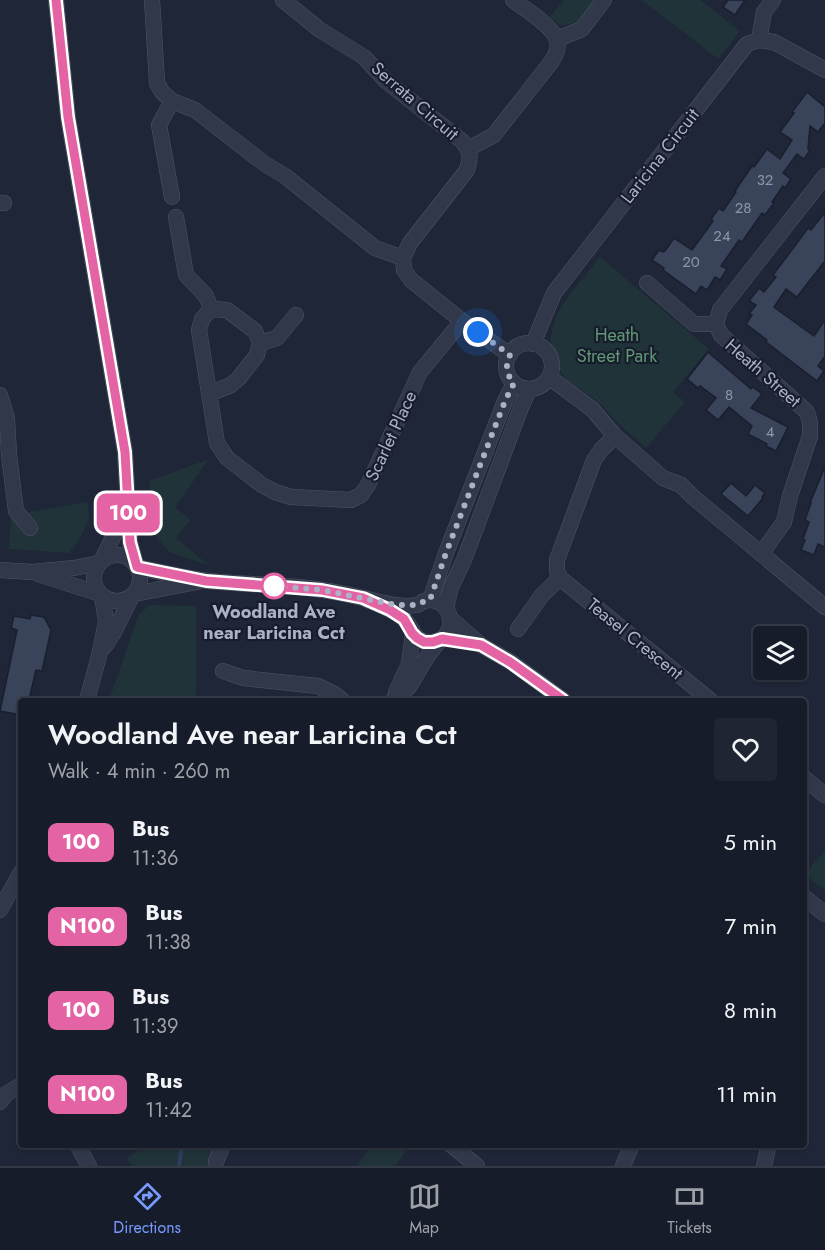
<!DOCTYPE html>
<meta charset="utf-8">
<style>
body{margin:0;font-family:Jost,sans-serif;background:#1f2532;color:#f1f3f6;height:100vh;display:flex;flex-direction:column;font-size:22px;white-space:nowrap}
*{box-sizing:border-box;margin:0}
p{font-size:20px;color:#9ea1a8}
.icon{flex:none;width:33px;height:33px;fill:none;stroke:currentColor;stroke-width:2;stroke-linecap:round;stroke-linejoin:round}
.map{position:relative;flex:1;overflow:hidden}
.side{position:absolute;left:18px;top:698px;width:789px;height:450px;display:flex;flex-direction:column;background:#161c2a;border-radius:6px;box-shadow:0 2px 4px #0004,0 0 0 2px #353a47}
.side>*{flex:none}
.badge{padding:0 12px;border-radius:9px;font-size:21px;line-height:39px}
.controls{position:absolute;left:753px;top:626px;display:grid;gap:12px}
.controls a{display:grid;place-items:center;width:54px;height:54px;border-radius:6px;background:#161c2a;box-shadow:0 2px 4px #0004,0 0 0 2px #353a47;font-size:30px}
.you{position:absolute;width:30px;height:30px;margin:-15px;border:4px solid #fff;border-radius:50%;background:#1a73e8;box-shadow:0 0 0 9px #1a73e833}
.map>.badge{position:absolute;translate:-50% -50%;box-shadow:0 0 0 3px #fff}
.round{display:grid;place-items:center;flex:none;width:63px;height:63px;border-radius:6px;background:#1f2532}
.overview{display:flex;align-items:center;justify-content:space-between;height:102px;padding:0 30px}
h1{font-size:28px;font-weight:600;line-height:45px}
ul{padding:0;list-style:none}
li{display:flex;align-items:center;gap:18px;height:84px;padding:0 30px}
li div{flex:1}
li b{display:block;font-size:22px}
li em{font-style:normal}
li .badge{min-width:66px;font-weight:700;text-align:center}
.menu{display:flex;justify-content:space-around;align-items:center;height:84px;border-top:2px solid #353a47;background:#161c2a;font-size:16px;color:#9ea1a8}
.menu a{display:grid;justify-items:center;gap:3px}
.menu .selected{color:#779bff}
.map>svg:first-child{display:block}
.green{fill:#203339}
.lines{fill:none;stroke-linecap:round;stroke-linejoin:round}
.stream{stroke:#2d3c5f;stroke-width:4}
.building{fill:#394359;stroke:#191f2f;stroke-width:1.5}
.minor-casing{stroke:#4f5567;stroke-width:16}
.minor{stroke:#313849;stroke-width:15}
.line-casing{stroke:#fff;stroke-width:14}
.line{stroke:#e463a4;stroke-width:9}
.walk{stroke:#abb2c6;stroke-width:6;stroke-dasharray:0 10.8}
.stop-dot{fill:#fff;stroke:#e463a4;stroke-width:3}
.labels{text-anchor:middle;stroke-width:4.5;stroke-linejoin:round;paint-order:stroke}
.number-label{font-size:15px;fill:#8e96ab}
.street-label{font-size:18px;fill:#abb2c6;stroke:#171d2d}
.park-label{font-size:18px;fill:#619874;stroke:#171d2d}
.stop-label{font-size:18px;font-weight:bold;fill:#abb2c6;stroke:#171d2d}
</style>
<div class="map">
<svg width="825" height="1166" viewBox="0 0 825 1166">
<rect width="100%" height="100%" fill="#1e2638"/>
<g class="green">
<path d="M 564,0 L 596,0 L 579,22 L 561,26 L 550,17 Z"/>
<path d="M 642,0 L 700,0 L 740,31 L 718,59 Z"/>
<path d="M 600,257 L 709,349 L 673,392 L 685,402 L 646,448 L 618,423 L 595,399 L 568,381 L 553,361 L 550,340 L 556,316 L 567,298 Z"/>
<path d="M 209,459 L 175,507 L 190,520 L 176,538 L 210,566 L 169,552 L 153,533 L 149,481 Z"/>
<path d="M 88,502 L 89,518 L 80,539 L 69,553 L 9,549 L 11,515 Z"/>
<path d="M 150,605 L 196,606 L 196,700 L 109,700 L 139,614 Z"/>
<path d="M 825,850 L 825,891 L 805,874 Z"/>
<path d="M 146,1145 L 217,1145 L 218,1166 L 132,1166 L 127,1158 Z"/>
<path d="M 372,1146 L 410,1146 L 395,1166 L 357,1166 Z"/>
</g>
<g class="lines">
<path class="stream" d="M 179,1166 L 182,1144"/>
</g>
<g class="building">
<path d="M 728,0 L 745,0 L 735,15 L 723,7 Z"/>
<path d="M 807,92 L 825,107 L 825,123 L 818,132 L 810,126 L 808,149 L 810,150 L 804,159 L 797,154 L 783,173 L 791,179 L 785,188 L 783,186 L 772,202 L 774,203 L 765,215 L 762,213 L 742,242 L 739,240 L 721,266 L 727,269 L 720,280 L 715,277 L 707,290 L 701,286 L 696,294 L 663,270 L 664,268 L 652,260 L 659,250 L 663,252 L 665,251 L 674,238 L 692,250 L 713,221 L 711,219 L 719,208 L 723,211 L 736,192 L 735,191 L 752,166 L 754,167 L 767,149 L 780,159 L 792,140 L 780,132 L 794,113 L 792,112 Z"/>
<path d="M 825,212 L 825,261 L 797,297 L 786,289 L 774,307 L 814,336 L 825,320 L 825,356 L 818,366 L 824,371 L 817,381 L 766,342 L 767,340 L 746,324 L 752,315 L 749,314 L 756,305 L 749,301 L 759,288 L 764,292 L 776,277 L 773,275 L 791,251 L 808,228 L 811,230 Z"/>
<path d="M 708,352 L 751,389 L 753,387 L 762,394 L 751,408 L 788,427 L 776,451 L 766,446 L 767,444 L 748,434 L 752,426 L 729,407 L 718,420 L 706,410 L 716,398 L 700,386 L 698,388 L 687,379 Z"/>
<path d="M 824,469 L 825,469 L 825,547 L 818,544 L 814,555 L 801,550 L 805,540 L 803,539 L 809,522 L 805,520 L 811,503 L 810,503 Z"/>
<path d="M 731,483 L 746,496 L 755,485 L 765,493 L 762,497 L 763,498 L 748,516 L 721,494 Z"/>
<path d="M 31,615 L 44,617 L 51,630 L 42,671 L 36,670 L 29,700 L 21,700 L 21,715 L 0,711 L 17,630 L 11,628 L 14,616 L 30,619 Z"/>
</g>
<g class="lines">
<defs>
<g id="minor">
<path d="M 56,0 L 68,117 L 125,452 L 130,542 L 136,565"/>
<path d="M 152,0 L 157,83 L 162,92 L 172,101 L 195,110 L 265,164 L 285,176 L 375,248 L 403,258"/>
<path d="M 283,0 L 320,30 L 364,57 L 386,81 L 462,141 C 471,152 471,157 467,170 L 410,243 L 403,258 L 404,270 L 411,280 L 462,321 L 510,355"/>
<path d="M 557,39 L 582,29 L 604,0"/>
<path d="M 759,40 L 764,12 L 773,0"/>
<path d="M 172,101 L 159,125 L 172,197"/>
<path d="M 468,149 L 494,135 L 552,61 C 556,54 560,47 556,38 C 551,25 525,9 513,0"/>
<path d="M 0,203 L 4,203"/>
<path d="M 176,217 L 186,275 L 206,296 L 211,309"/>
<path d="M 647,283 L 694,324 L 716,324"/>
<path d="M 260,343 L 277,338 L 296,315"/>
<circle cx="529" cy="366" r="23"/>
<path d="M 533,344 L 554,293 L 747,44 L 759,40 L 774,42 L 825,70"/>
<path d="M 549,377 L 592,409 L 615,436 L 663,478 L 681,485 L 693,497 L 825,607"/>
<path d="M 209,394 L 231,385 L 239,378 L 257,355 L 260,343 L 255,331 L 227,310 L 211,309 L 202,319 L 199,330 L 217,443 L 227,458 L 262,485 L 275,492 L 291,497 L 351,500 L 361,495 L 368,485 L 420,372 L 462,321"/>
<path d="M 0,395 L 7,418 L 9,455 L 16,511 L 30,528"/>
<path d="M 615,436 L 601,450 L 594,460 L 557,560 L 557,571 L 560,578 L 710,700"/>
<path d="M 761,554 L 784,522 L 790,496 L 810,436 L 810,422 L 807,412 L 721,335 L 716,324 L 720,310 L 825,176"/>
<circle cx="117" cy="578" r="23"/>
<path d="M 102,560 L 113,537 L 125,506"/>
<path d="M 137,567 C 160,572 185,578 209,581 C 246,585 285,584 322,590 C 338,592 355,596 371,600 C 385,603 402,608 416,605 C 419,605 421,602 424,601 C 444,595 459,621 445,636 C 441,641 434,642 428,642 C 413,641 413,627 403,618 C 393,609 376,604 363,598"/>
<path d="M 0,570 L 32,572 L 74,568 L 99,563"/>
<path d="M 38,574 L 100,594"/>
<path d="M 134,594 L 197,582"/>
<path d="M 430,600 L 446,553 L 505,401 L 514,383"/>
<path d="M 446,608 L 451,587 L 464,560 L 520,410 L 529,389"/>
<path d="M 451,619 L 481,645 L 511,662 L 563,700"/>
<path d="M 518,629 L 542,595 L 560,578"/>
<path d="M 105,646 L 115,630 L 132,596"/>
<path d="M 223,671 L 243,678 L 318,686 L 334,694 L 342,700"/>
<path d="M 396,692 L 409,664 L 413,633"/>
<path d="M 87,700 L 99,656 L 105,627 L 106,621 L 102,596"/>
<path d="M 393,700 L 409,687 L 427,657 L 440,640"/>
<path d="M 804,778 L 825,795"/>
<path d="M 804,897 L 825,914"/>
<path d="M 0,910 L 21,872"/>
<path d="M 0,1102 L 6,1094 L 21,1085"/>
<path d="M 77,1144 L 89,1166"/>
<path d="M 450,1144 L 477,1166"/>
<path d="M 216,1162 L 223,1144"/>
<path d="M 623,1166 L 632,1144"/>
<path d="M 764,1166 L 769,1144"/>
</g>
</defs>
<use href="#minor" class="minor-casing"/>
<use href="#minor" class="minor"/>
</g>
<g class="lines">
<defs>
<path id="line" d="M 56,0 L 68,117 L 125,452 L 130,542 L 137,567 L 206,581 L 322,590 L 363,598 L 390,610 L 404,619 L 412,633 L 417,638 L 424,642 L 433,642 L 442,639 L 481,645 L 510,662 L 563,700"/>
</defs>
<use href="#line" class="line-casing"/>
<use href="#line" class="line"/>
<path class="walk" d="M 274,586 L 322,590 L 396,605 L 417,605 L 423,602 L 430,600 L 446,553 L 505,401 L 514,383 C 506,374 505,366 510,355 L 478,332"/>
</g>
<circle class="stop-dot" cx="274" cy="586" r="12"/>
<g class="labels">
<g class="number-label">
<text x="765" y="185">32</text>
<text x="743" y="213">28</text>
<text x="722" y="241">24</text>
<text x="691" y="267">20</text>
<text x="729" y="400">8</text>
<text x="770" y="437">4</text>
</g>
<g class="street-label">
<text transform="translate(415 101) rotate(41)" y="6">Serrata Circuit</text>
<text transform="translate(660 156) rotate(-52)" y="6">Laricina Circuit</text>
<text transform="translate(763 373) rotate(41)" y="6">Heath Street</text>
<text transform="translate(391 436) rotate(-65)" y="6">Scarlet Place</text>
<text transform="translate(635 639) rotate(39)" y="6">Teasel Crescent</text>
</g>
<g class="park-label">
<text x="617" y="341">Heath<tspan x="617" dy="21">Street Park</tspan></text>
</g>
<g class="stop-label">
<text x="274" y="618">Woodland Ave<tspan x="274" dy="21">near Laricina Cct</tspan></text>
</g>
</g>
</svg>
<div class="controls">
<a><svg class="icon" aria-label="layers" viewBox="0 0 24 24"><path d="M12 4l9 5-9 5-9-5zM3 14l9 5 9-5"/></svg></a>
</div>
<div class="you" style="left:478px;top:332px"></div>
<b class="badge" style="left:128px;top:513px;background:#e463a4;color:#fff">100</b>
<section class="side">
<div class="overview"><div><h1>Woodland Ave near Laricina Cct</h1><p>Walk · 4 min · 260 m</p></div><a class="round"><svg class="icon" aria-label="heart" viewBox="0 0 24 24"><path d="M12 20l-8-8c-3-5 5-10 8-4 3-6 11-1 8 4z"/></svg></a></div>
<ul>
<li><span class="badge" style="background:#e463a4;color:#fff">100</span><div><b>Bus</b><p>11:36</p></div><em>5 min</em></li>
<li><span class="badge" style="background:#e463a4;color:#fff">N100</span><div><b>Bus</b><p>11:38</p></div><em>7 min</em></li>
<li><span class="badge" style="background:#e463a4;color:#fff">100</span><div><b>Bus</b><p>11:39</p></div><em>8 min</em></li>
<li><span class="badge" style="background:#e463a4;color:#fff">N100</span><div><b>Bus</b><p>11:42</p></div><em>11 min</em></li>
</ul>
</section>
</div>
<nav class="menu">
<a class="selected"><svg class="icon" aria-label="directions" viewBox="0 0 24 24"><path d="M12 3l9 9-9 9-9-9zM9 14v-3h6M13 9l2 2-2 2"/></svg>Directions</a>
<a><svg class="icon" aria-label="map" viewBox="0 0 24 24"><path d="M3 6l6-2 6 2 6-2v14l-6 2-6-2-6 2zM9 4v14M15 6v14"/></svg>Map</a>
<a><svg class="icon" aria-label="tickets" viewBox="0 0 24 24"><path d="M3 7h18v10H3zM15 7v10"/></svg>Tickets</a>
</nav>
